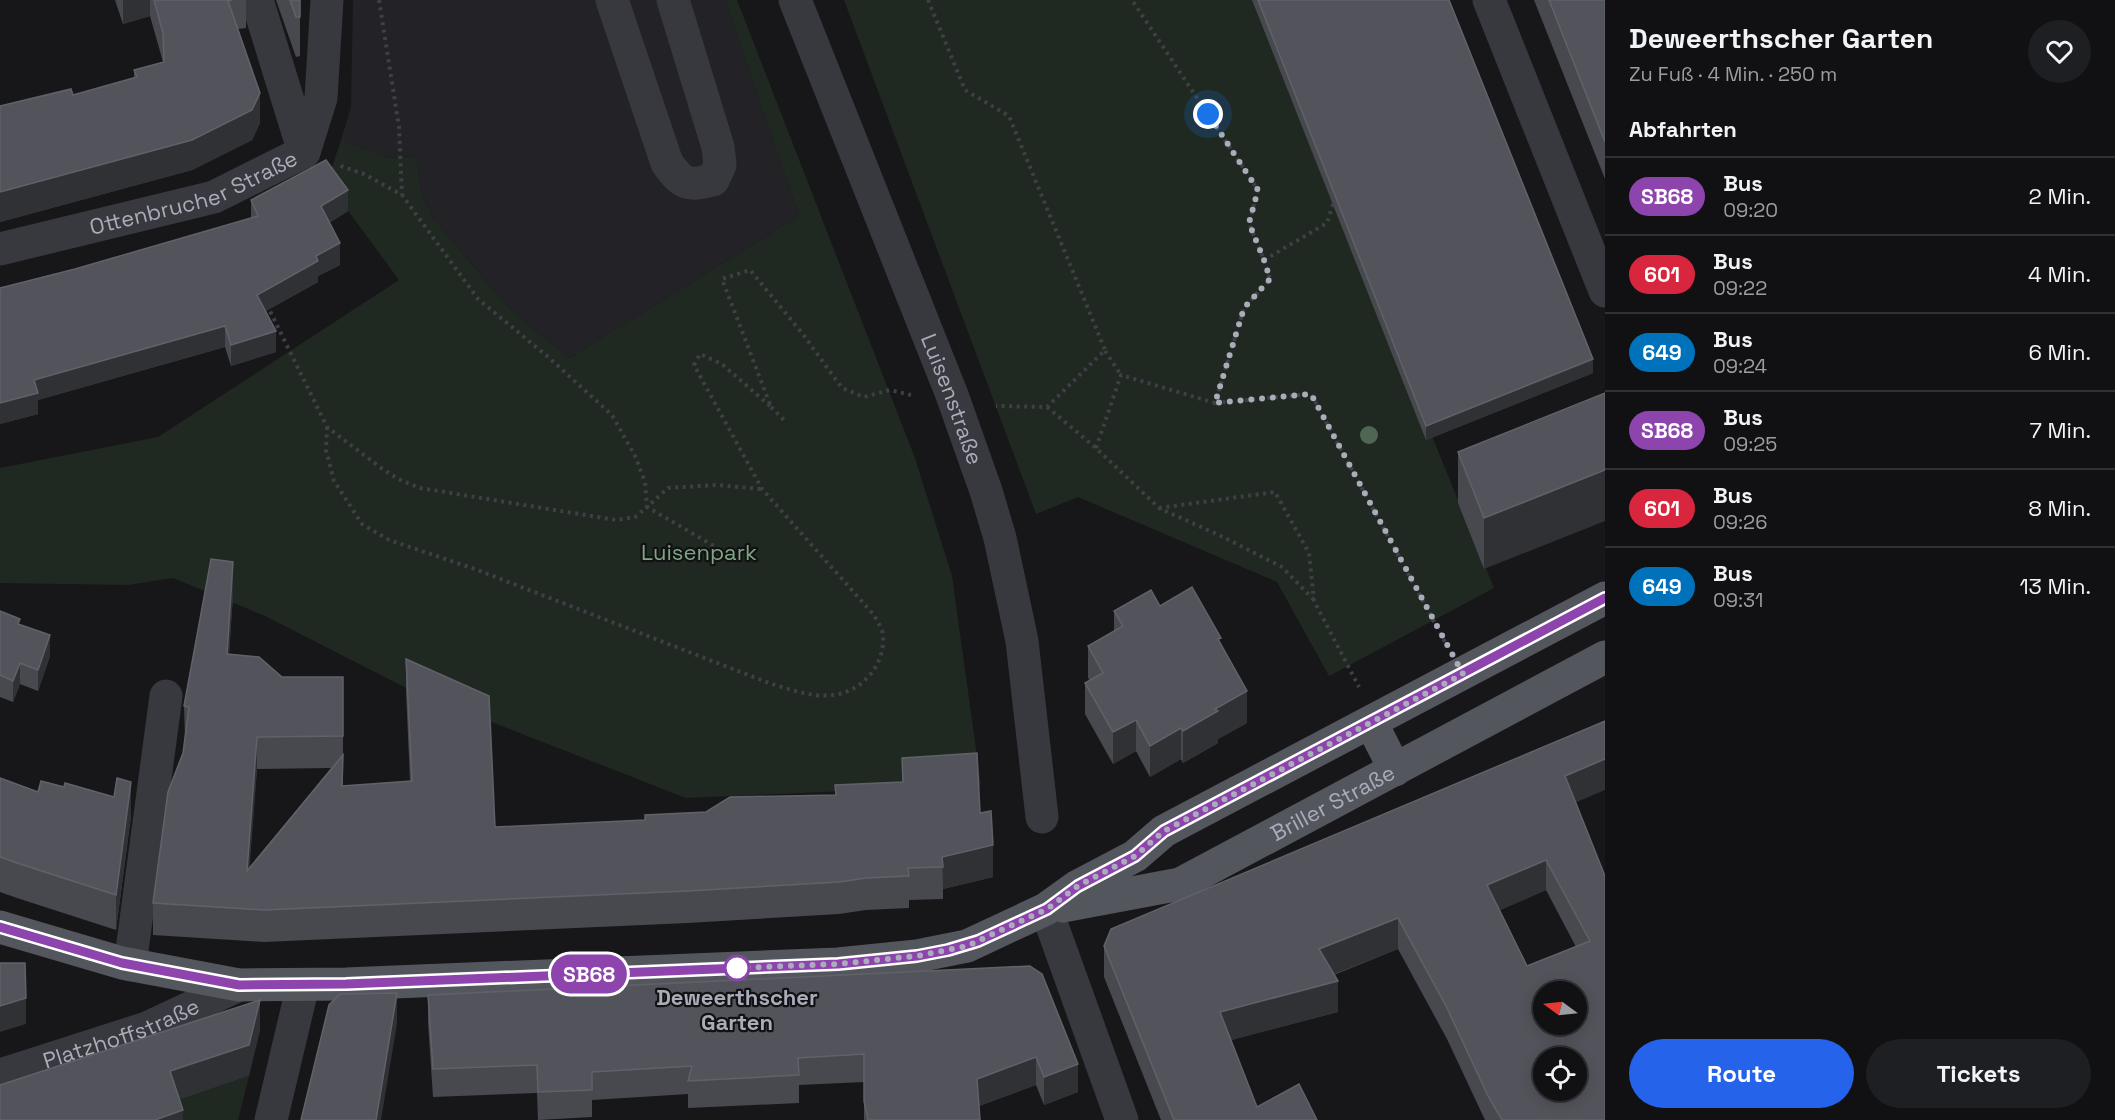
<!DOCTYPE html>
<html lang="de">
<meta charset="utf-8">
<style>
body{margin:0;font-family:"Space Grotesk",sans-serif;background:#1e1f22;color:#f1f3f6;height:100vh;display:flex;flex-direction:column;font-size:22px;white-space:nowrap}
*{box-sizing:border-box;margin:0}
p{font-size:20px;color:#9c9da0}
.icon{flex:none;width:33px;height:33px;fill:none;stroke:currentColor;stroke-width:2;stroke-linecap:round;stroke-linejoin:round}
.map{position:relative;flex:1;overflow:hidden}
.drawer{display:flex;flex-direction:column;background:#111114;width:510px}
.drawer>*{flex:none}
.badge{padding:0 12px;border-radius:20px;font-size:21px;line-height:39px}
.needle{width:39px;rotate:285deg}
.tools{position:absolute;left:1533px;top:981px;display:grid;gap:12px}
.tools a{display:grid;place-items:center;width:54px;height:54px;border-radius:50%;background:#111114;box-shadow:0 3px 15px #0003,0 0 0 2px #303134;font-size:30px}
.you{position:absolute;width:30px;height:30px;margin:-15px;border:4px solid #fff;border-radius:50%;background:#1a73e8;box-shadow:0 0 0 9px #1a73e833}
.map>.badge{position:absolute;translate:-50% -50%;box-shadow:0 0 0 3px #fff}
h2{padding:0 24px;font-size:22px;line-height:54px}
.round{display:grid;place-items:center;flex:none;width:63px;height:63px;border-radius:32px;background:#1e1f22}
.summary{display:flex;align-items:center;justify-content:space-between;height:102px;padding:0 24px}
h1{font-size:28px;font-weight:700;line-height:45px}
.button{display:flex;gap:12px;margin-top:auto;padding:12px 24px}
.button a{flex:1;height:69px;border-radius:36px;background:#2563eb;color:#fff;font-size:24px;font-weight:700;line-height:69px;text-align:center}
.button a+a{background:#1e1f22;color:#f1f3f6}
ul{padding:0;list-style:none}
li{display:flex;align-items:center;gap:18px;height:78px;padding:0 24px;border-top:2px solid #303134}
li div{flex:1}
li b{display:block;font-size:22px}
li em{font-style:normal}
li .badge{min-width:66px;font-weight:700;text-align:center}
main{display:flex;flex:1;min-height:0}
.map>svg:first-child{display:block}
.built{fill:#232327}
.green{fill:#1f2821}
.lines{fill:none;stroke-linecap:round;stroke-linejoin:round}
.path{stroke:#3e4046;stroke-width:4;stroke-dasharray:3 4.5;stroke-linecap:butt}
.minor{stroke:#38393f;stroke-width:33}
.major{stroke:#54565e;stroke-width:33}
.tree{fill:#506654}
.wall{fill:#48494f;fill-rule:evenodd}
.shaded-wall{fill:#303135}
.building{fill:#53545b;stroke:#60626a;stroke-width:1.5;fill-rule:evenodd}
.line-casing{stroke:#fff;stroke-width:14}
.line{stroke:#8e44ad;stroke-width:9}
.walk{stroke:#a9adba;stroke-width:6;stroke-dasharray:0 10.8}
.stop-dot{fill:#fff;stroke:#8e44ad;stroke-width:3}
.labels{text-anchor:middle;stroke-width:4.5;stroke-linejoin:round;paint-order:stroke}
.street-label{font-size:22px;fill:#a9adba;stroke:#121215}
.park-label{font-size:22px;fill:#7fa683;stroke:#121215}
.stop-label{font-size:22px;font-weight:bold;fill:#a9adba;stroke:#121215}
</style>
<main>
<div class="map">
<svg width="1605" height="1120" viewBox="0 0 1605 1120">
<rect width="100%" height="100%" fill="#17171a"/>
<path class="built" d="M 353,0 L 725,0 L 799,216 L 569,358 L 509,308 L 433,218 L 422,194 L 416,156 L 389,158 L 341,140 L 351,107 Z"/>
<g class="green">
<path d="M 725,0 L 737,0 L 915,458 L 952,576 L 981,785 L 686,798 L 412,691 L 265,616 L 173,578 L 128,585 L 0,583 L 0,468 L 158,437 L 399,280 L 327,182 L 341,140 L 389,158 L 416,156 L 422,194 L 433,218 L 509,308 L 569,358 L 799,216 Z"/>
<path d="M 844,0 L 1254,0 L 1494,588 L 1329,676 L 1277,582 L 1078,497 L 1036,514 Z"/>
<path d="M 249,1076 L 238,1120 L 175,1120 L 170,1103 Z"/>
</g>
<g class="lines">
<g class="path">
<path d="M 379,0 L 399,127 L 402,195"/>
<path d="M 928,0 L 965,90 L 1009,116 L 1105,350 L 1047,407 L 996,406"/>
<path d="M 1264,260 L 1327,223 L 1333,204"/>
<path d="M 267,305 L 327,427 L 381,468 L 398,479 L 420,488 L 616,520 L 635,517 L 647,507 L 645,482 L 635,456 L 612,415 L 547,356 L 478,299 L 402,195 L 364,174 L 338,165"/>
<path d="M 1105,351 L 1121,375"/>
<path d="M 1215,403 L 1311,394 L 1445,642"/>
<path d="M 771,407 L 786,422"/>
<path d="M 1047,407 L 1096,448 L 1159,508 L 1223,537 L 1282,567 L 1313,599"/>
<path d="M 327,427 L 326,450 L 334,481 L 362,524 L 389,540 L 475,569 L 769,683 C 789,689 812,698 833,695 C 862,692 885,665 883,636 C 883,629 877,621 874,615 L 762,489 L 694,365 L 700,354 L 722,364 L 771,407 L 722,279 L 750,270 L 802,333 L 842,388 L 864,397 L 890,390 L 911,395"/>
<path d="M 1096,448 L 1121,375 L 1215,403 L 1244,308 L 1270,279 L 1264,260 L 1249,223 L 1258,190 L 1132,0"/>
<path d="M 1159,508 L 1275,492 L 1309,553 L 1314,601 L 1359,687"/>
<path d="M 733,557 L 647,507 L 668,488 L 716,485 L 761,489"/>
</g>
<g class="minor">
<path d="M 257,0 L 304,152"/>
<path d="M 612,0 L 667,163 C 683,185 687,186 713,180 L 720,165 L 718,147 L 673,0"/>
<path id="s1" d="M 795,0 L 952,395 L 986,491 L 1000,538 L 1022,641 L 1042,817"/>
<path d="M 1489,0 L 1605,291"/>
<path id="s2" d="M 0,249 L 214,197 L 304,152 L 321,98 L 327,0"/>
<path d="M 1046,909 L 1122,1120"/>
<path d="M 130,965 L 166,696"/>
<path id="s3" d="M 0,1075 L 147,1028 L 239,985"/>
<path d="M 271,1120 L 303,985"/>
</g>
<g class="major">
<path d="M 1371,722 L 1395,770"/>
<path id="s4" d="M 1063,906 L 1180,884 L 1605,657"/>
<path d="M 0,927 L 122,963 L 239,985 L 346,984 L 838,964 L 917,956 L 967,946 L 1046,909 L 1078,886 L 1135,856 L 1164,831 L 1605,598"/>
</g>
</g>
<circle class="tree" cx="1369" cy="435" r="9"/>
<g class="wall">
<path d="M 115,0 L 246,0 L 246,28 L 238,29 L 260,123 L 252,140 L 192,170 L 0,222 L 0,106 L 73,95 L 134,78 L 134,70 L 163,62 L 150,16 L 123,24 Z"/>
<path d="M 276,0 L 300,0 L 300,56 L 296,57 Z"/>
<path d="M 1252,0 L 1449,0 L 1593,373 L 1426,440 Z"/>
<path d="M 1534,0 L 1605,0 L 1605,179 Z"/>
<path d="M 251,200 L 348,211 L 329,223 L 340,265 L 318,276 L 318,282 L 266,311 L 276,352 L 231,366 L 225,347 L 38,400 L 38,414 L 0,424 L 75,269 L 251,218 Z"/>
<path d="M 1605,393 L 1484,569 L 1458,503 L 1458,452 Z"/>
<path d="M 233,594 L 229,654 L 282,677 L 343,677 L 343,786 L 410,781 L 406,691 L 406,659 L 495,827 L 645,820 L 835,795 L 835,785 L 902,782 L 902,758 L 980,813 L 993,877 L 943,889 L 943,899 L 909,900 L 909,908 L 866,910 L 839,914 L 688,923 L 264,942 L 153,935 L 153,903 L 183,753 L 185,738 L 184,706 ZM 331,768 L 249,868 L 257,769 Z"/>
<path d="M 1160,606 L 1221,644 L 1247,723 L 1218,739 L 1218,743 L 1183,763 L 1181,759 L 1150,777 L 1136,751 L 1113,764 L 1085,714 L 1085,683 L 1089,680 L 1088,677 L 1088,646 L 1114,631 L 1114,611 Z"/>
<path d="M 0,611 L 20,625 L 50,656 L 38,691 L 20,684 L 13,702 L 0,697 Z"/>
<path d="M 0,778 L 38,792 L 131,816 L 116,930 L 17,898 L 0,892 Z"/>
<path d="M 1576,802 L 1605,876 L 1605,1120 L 1485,1120 L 1447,1039 L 1398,949 L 1334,975 L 1338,1012 L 1231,1040 L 1257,1107 L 1317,1120 L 1161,1120 L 1104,977 L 1104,946 ZM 1546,890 L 1576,947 L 1527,966 L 1500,910 Z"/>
<path d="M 1030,966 L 1078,1092 L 1044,1105 L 1036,1085 L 979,1106 L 980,1120 L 864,1120 L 864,1082 L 799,1085 L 799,1103 L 688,1108 L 688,1094 L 592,1100 L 592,1117 L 538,1120 L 537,1093 L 433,1097 L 428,1023 L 428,995 Z"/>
</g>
<g class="shaded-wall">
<path d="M 123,0 L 150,0 L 150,16 L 123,24 Z"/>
<path d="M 260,93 L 260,123 L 252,140 L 192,170 L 0,222 L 0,192 Z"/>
<path d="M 348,190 L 348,211 L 321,228 L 321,206 Z"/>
<path d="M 340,243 L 340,265 L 318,276 L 318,282 L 257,316 L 257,295 L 316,256 Z"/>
<path d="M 225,326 L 225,347 L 38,400 L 38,414 L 0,424 L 0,403 L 34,380 Z"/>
<path d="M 276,331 L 276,352 L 231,366 L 231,345 Z"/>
<path d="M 1593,359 L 1593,373 L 1426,440 L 1426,426 Z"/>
<path d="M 1605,470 L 1605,521 L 1484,569 L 1484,518 Z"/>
<path d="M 233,562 L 233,594 L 227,686 L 227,654 Z"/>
<path d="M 50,635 L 50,656 L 38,691 L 38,670 Z"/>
<path d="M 20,663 L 20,684 L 13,702 L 13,681 Z"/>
<path d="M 1247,691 L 1247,723 L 1218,739 L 1218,743 L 1183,763 L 1183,731 L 1215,709 Z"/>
<path d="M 1136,720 L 1136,751 L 1113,764 L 1113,732 Z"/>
<path d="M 1181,728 L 1181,759 L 1150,777 L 1150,746 Z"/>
<path d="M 257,737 L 257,769 L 247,903 L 247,871 Z"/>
<path d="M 1605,759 L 1605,790 L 1565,807 L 1565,776 Z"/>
<path d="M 131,782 L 131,816 L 116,930 L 116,895 Z"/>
<path d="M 993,845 L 993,877 L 943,889 L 942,857 Z"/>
<path d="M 1546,860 L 1546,890 L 1487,916 L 1487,885 Z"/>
<path d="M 1398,918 L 1398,949 L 1319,980 L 1319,949 Z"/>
<path d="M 1338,981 L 1338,1012 L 1220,1043 L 1220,1012 Z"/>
<path d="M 397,993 L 397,1024 L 381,1120 L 376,1120 Z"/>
<path d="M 26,998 L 26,1024 L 0,1032 L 0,1006 Z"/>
<path d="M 260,1000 L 260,1031 L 249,1076 L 170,1103 L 170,1071 Z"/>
<path d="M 1036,1057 L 1036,1085 L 977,1107 L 977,1079 Z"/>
<path d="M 1078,1064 L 1078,1092 L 1044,1105 L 1044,1077 Z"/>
<path d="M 183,1110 L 183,1120 L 155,1120 L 155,1119 Z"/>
</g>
<g class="building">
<path d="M 154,0 L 232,0 L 228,1 L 260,93 L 252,110 L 192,140 L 0,192 L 0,106 L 71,89 L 73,95 L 137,77 L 134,70 L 164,62 L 163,33 Z"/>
<path d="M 290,0 L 300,0 L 300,17 L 296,17 Z"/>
<path d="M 1258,0 L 1449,0 L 1593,359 L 1426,426 Z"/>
<path d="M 1549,0 L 1605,0 L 1605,142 Z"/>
<path d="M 326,160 L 348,190 L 321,206 L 340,243 L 316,256 L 318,261 L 257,295 L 276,331 L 231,345 L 225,326 L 34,380 L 38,393 L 0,403 L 0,288 L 75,269 L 258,216 L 251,200 Z"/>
<path d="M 1605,393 L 1605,470 L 1484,518 L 1458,452 Z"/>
<path d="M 211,559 L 233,562 L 227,654 L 259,657 L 282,677 L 343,677 L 343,736 L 257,737 L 247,871 L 343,755 L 342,786 L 412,781 L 406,659 L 489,696 L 495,827 L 645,820 L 645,815 L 706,812 L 730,797 L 836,795 L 835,785 L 903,782 L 902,758 L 977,753 L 980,813 L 991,811 L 993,845 L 942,857 L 943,867 L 908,868 L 909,876 L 866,878 L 839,882 L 688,891 L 264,910 L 153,903 L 168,792 L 183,753 L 189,707 L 184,706 Z"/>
<path d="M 1192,587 L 1221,638 L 1218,639 L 1247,691 L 1215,709 L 1218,711 L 1183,731 L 1181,728 L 1150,746 L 1136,720 L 1113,732 L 1085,683 L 1103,673 L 1088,646 L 1123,626 L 1114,611 L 1151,590 L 1160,606 Z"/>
<path d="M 0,611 L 20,619 L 18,624 L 50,635 L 38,670 L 20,663 L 13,681 L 0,675 Z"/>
<path d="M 1605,721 L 1605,759 L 1565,776 L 1605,876 L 1605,1120 L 1502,1120 L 1488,1096 L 1447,1008 L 1398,918 L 1319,949 L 1338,981 L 1220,1012 L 1257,1107 L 1299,1084 L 1317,1120 L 1174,1120 L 1104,946 L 1111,929 ZM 1546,860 L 1590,941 L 1527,966 L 1487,885 ZM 1544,992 L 1576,992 L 1576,1024 L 1544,1024 ZM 1544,1058 L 1576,1058 L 1576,1090 L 1544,1090 Z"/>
<path d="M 0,778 L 38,792 L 41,781 L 64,787 L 65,783 L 114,797 L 117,778 L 131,782 L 116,895 L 17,863 L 0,857 Z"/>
<path d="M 0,963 L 25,963 L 26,998 L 0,1006 Z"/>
<path d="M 1030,966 L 1042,974 L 1078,1064 L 1044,1077 L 1036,1057 L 977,1079 L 980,1120 L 868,1120 L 864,1101 L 864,1054 L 798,1058 L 799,1075 L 688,1081 L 692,1066 L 592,1072 L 592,1090 L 538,1092 L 537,1065 L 433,1069 L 428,995 Z"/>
<path d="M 397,993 L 376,1120 L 301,1120 L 329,1005 L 340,994 Z"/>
<path d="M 260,1000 L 249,1045 L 170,1071 L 183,1110 L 155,1120 L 0,1120 L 0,1085 Z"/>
</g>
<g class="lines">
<defs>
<path id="line" d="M 0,927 L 122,963 L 239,985 L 346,984 L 838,964 L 917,956 L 948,950 L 978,941 L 1047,909 L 1078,886 L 1135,856 L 1164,831 L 1605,598"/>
</defs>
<use href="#line" class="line-casing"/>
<use href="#line" class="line"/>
<path class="walk" d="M 737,968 L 838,964 L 917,956 L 967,946 L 1047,909 L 1078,886 L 1135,856 L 1164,831 L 1463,674 L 1311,394 L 1215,403 L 1244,308 L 1270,279 L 1264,260 L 1249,223 L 1258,190 L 1208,114"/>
</g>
<circle class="stop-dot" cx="737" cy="968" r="12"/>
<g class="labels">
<g class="street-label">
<text dy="8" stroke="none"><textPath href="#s2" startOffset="202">Ottenbrucher Straße</textPath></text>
<text dy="8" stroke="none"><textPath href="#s1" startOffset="429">Luisenstraße</textPath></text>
<text dy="8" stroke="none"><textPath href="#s4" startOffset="292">Briller Straße</textPath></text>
<text dy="8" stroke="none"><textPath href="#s3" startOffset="128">Platzhoffstraße</textPath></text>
</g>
<g class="park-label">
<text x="699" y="560">Luisenpark</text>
</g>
<g class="stop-label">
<text x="737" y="1005">Deweerthscher<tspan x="737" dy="25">Garten</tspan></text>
</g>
</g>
</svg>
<div class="tools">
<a><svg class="needle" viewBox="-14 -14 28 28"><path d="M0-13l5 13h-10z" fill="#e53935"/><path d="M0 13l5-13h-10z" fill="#9c9da0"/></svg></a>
<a><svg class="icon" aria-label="locate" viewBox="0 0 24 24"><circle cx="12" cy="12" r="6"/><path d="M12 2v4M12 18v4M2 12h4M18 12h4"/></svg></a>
</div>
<div class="you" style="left:1208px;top:114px"></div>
<b class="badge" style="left:589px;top:974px;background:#8e44ad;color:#fff">SB68</b>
</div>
<section class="drawer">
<div class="summary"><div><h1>Deweerthscher Garten</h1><p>Zu Fuß · 4 Min. · 250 m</p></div><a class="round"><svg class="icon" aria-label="heart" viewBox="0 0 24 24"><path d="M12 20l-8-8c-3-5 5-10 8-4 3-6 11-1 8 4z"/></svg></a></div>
<h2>Abfahrten</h2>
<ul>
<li><span class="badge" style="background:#8e44ad;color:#fff">SB68</span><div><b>Bus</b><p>09:20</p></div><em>2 Min.</em></li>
<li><span class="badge" style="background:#d7263d;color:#fff">601</span><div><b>Bus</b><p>09:22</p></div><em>4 Min.</em></li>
<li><span class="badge" style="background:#0072bc;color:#fff">649</span><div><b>Bus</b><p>09:24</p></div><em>6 Min.</em></li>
<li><span class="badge" style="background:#8e44ad;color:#fff">SB68</span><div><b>Bus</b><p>09:25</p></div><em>7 Min.</em></li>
<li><span class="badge" style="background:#d7263d;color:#fff">601</span><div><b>Bus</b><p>09:26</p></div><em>8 Min.</em></li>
<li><span class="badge" style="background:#0072bc;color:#fff">649</span><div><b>Bus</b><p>09:31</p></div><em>13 Min.</em></li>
</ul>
<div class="button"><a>Route</a><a>Tickets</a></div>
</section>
</main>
